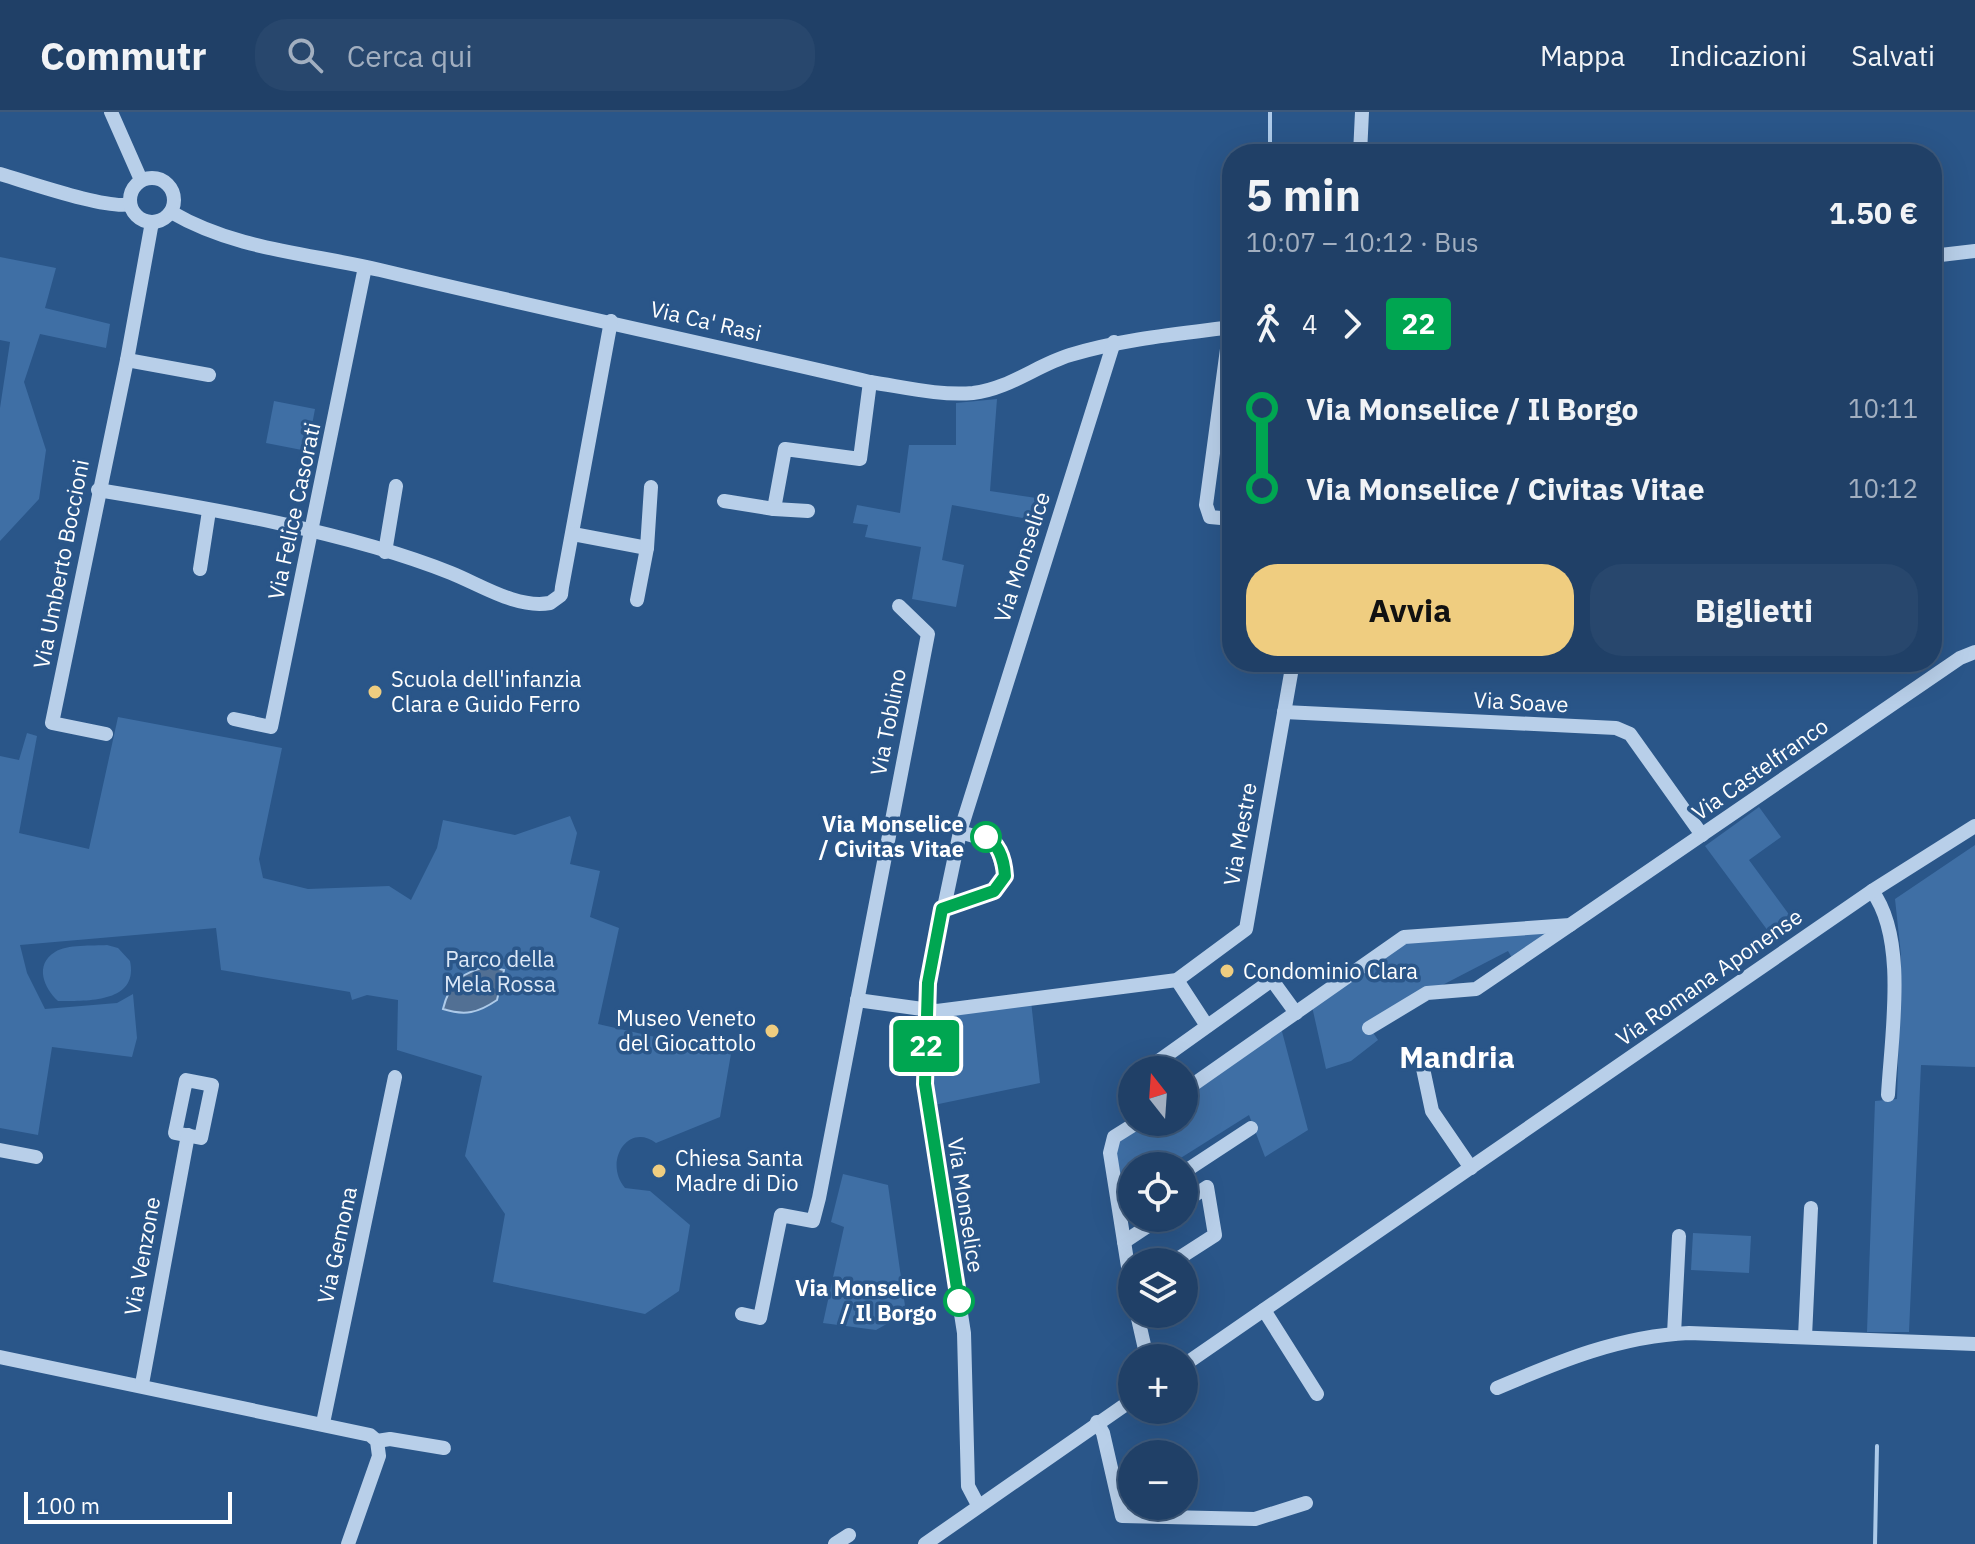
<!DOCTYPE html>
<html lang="it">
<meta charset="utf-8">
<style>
body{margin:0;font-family:"IBM Plex Sans",sans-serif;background:#28476d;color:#f1f3f6;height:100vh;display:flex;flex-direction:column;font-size:30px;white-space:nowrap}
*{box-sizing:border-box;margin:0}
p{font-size:26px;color:#a2afc0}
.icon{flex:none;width:44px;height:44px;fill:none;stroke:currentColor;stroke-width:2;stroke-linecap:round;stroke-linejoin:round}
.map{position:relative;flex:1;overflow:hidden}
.details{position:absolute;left:1222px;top:32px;width:720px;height:528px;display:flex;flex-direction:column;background:#204067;border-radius:32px;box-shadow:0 8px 32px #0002,0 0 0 2px #3d597b}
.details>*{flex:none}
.badge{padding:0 16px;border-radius:6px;font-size:28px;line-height:52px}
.needle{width:52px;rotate:343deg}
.tools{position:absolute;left:1118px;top:944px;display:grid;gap:16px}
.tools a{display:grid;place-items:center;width:80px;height:80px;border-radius:50%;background:#204067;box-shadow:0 8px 32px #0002,0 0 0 2px #3d597b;font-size:40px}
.scale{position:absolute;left:24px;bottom:20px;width:208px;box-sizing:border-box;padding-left:8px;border:4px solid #fff;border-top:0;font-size:22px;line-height:28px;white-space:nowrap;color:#fff;-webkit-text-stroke:6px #2a5689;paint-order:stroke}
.map>.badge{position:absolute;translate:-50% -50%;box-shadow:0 0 0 4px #fff}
.legs{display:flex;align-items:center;gap:12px;height:88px;padding:0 24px;font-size:26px}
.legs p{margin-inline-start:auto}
.headline{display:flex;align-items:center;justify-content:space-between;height:136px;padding:0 24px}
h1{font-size:44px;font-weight:700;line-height:60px}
.cta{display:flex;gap:16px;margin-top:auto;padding:16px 24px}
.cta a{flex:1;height:92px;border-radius:32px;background:#efcd80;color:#111;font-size:32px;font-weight:700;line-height:92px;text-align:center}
.cta a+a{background:#28476d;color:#f1f3f6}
ul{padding:0 24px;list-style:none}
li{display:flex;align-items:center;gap:28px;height:80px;font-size:30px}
li i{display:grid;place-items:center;width:12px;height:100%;margin:0 10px;background:currentColor}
li i::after{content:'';width:20px;height:20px;margin:-10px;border:6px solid;border-radius:50%;background:#204067}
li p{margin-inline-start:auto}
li:first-child i{background:linear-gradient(#0000 50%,currentColor 0)}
li:last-child i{background:linear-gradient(currentColor 50%,#0000 0)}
header{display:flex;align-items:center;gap:48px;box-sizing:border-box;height:112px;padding:0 40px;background:#204067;border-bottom:2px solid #3d597b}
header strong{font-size:38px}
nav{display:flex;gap:44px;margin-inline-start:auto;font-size:28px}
.search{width:560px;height:72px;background:#28476d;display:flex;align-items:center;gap:20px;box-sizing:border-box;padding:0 28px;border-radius:32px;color:#a2afc0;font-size:30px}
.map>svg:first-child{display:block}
.green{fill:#3f6fa5}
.water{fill:#527094;stroke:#adcae9;stroke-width:2}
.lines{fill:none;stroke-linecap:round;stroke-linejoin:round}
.stream{stroke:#adcae9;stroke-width:4}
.minor{stroke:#b8cfe9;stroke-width:14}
.line-1-casing{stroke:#fff;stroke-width:18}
.line-1{stroke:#00a651;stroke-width:12}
.poi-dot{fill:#efcd80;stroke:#2a5689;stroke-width:3}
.stop-1-dot{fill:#fff;stroke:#00a651;stroke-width:4}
.labels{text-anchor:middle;stroke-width:7;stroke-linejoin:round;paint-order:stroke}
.street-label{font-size:22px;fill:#fff;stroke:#2a5689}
.poi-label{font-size:22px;fill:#fff;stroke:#2a5689;text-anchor:start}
.stop-label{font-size:22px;font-weight:bold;fill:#fff;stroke:#2a5689;text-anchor:end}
.park-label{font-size:22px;fill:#dce8f7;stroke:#2a5689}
.district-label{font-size:30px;font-weight:bold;fill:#fff;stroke:#2a5689}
</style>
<header>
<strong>Commutr</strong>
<div class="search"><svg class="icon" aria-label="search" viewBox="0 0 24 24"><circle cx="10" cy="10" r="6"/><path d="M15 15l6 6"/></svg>Cerca qui</div>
<nav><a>Mappa</a><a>Indicazioni</a><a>Salvati</a></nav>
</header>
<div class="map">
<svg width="1975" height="1432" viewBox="0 0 1975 1432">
<rect width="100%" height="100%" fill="#2a5689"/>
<g class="green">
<path d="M 0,145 L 56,156 L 45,196 L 110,212 L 106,236 L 40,222 L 24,270 L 46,338 L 39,387 L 0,429 L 0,296 L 10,230 L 0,228 Z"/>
<path d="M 997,287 L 990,379 L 1050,388 L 1044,410 L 952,393 L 942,448 L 964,453 L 956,495 L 912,487 L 921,435 L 865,425 L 868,413 L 853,411 L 857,393 L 900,401 L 909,333 L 956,333 L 956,291 Z"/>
<path d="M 274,289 L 315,297 L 307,339 L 266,331 Z"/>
<path d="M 118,605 L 282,636 L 259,747 L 263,766 L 308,777 L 389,774 L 411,788 L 437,736 L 443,708 L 515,723 L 570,704 L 577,721 L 570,752 L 600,759 L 590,805 L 619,816 L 598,912 L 664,927 L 732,936 L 720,1005 L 656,1031 C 628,1010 603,1050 625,1076 L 650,1079 L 690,1113 L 679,1179 L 645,1202 L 493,1170 L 505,1102 L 465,1044 L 482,964 L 397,938 L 398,888 L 367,883 L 352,888 L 350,880 L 221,858 L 216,816 L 20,833 L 27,861 L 45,897 L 117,891 L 133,882 L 137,926 L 132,945 L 52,935 L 38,1023 L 0,1016 L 0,644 L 19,648 L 27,621 L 37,624 L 19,721 L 89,737 Z"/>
<path d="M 1759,695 L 1781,725 L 1749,748 L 1796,812 L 1774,827 L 1705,734 Z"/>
<path d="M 1975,733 L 1975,955 L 1921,953 L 1909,1220 L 1867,1220 L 1875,989 L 1897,987 L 1901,843 L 1895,787 Z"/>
<path d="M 1570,813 L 1515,851 L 1508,839 L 1427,881 L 1370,916 L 1378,928 L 1351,949 L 1326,957 L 1311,890 L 1404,825 Z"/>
<path d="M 107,833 L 118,836 L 130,849 C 139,891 87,889 58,889 C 44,876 34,853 55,840 C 67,832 93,834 107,833 Z"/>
<path d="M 1031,889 L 1040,971 L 929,994 L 926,898 Z"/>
<path d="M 1280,912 L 1308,1018 L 1265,1045 L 1249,1003 L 1168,1054 L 1132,1054 L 1132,1076 L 1117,1085 L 1114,1025 L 1138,1010 L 1184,1010 L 1184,979 Z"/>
<path d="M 843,1062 L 888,1073 L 906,1201 L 876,1218 L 823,1211 L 844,1115 L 831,1110 Z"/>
<path d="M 1693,1121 L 1751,1124 L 1749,1161 L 1691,1158 Z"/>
</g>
<path class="water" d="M 489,855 L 504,858 L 497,888 C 478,901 465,904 443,897 C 449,872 463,858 489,855 Z"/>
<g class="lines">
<g class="stream">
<path d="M 1270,42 L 1270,0"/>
<path d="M 1875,1432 L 1877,1334"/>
</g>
<g class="minor">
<path d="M 111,0 L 141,68"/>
<path d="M 1360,42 L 1362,0"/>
<path d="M 0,62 C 28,70 108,98 130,92"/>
<circle cx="152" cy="88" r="22"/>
<path d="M 171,100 C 236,138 308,141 380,158 C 543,197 707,232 870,270 C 904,275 939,284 973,281 C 1009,277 1037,253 1070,243 C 1123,227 1177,222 1232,215"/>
<path d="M 1932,144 L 1975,139"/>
<path d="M 1230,215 L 1206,393 L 1210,405 L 1232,407"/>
<path d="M 127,248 L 209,263"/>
<path d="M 98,378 C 208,396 349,420 451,461 C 481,473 517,497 550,491 L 561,483 L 562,475 L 611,209"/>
<path d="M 724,389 L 774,397 L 785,337 L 860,347 L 870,270"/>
<path d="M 774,397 L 808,399"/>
<path d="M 573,422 L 647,436"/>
<path d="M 385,440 L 396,374"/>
<path d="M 200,457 L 209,399"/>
<path d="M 637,488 L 647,436 L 651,375"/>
<path d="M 1284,600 L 1616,616 L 1630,622 L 1702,723"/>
<path d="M 234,607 L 271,615 L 365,155"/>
<path d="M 106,622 L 52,611 L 127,248 L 152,110"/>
<path d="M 1872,779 C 1908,827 1891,925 1888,983"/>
<path d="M 942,797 L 994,779 L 1005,764 L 995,730 L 960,720"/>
<path d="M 1177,868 L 1207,914"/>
<path d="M 857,888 L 937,899 L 1177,868 L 1246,817 L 1293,550"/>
<path d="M 1369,916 L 1427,881 L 1476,877 L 1570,813"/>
<path d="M 1421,947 L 1432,999 L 1471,1056"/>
<path d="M 1146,958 L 1272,868 L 1296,901"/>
<path d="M 186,968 L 212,973 L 201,1026 L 175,1021 Z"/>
<path d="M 1184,979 L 1404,825 L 1570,813 L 1960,546 L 1975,540"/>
<path d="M 0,1038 L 36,1045"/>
<path d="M 1184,1060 L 1251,1016"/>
<path d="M 1124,1130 L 1160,1106"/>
<path d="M 1173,1150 L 1215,1123 L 1207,1075 L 1184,1090"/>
<path d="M 1132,1180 L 1110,1041 L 1114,1025 L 1138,1010"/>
<path d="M 1264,1198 L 1317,1282"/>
<path d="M 742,1202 L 760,1206 L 781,1103 L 813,1109 L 819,1086 L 928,522 L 899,494"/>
<path d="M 1137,1202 L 1147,1246"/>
<path d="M 1674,1222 L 1679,1124"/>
<path d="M 1805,1225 L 1811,1096"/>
<path d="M 0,1245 L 370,1323 L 377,1329 L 379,1344 L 348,1432"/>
<path d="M 1184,1253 L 1872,779 L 1975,714"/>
<path d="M 142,1272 L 188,1023"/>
<path d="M 1497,1276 C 1560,1249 1620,1224 1689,1221 L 1975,1232"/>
<path d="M 1097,1310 L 1103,1321 L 1122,1404 L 1255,1407 L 1306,1391"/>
<path d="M 323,1311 L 395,965"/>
<path d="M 377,1329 L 390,1327 L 444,1336"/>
<path d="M 978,1393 L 968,1374 L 964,1221 L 925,972 L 928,871 L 960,720 L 1114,230"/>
<path d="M 835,1432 L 849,1423"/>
<path d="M 925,1432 L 1132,1288"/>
</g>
</g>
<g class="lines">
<defs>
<path id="line-1" d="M 959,1189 L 925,972 L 928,871 L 942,797 L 994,779 L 1005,764 C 1004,748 1000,733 986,725"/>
</defs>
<use href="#line-1" class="line-1-casing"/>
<use href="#line-1" class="line-1"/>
</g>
<g class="poi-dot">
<circle cx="375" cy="580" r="8"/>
<circle cx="1227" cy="859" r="8"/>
<circle cx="772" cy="919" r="8"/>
<circle cx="659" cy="1059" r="8"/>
</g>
<g class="stop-1-dot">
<circle cx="986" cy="725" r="14"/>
<circle cx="959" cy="1189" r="14"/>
</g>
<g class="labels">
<g class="street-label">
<text transform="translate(706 209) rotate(13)" y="8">Via Ca' Rasi</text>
<text transform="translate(294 399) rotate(-78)" y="8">Via Felice Casorati</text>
<text transform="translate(1022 445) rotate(-72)" y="8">Via Monselice</text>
<text transform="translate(61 452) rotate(-79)" y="8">Via Umberto Boccioni</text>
<text transform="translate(1521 590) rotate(3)" y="8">Via Soave</text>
<text transform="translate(888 610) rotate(-79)" y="8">Via Toblino</text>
<text transform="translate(1760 657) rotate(-35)" y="8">Via Castelfranco</text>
<text transform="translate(1240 722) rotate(-80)" y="8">Via Mestre</text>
<text transform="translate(1709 865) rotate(-35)" y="8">Via Romana Aponense</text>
<text transform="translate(966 1093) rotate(81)" y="8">Via Monselice</text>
<text transform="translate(337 1133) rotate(-78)" y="8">Via Gemona</text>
<text transform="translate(142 1144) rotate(-80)" y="8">Via Venzone</text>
</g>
<g class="poi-label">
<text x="391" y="575">Scuola dell'infanzia<tspan x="391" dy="25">Clara e Guido Ferro</tspan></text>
<text x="1243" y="867">Condominio Clara</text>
<text x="756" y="914" text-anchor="end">Museo Veneto<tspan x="756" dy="25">del Giocattolo</tspan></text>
<text x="675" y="1054">Chiesa Santa<tspan x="675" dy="25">Madre di Dio</tspan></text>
</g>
<g class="stop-label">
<text x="964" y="720">Via Monselice<tspan x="964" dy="25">/ Civitas Vitae</tspan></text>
<text x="937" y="1184">Via Monselice<tspan x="937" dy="25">/ Il Borgo</tspan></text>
</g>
<g class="park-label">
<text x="500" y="855">Parco della<tspan x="500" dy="25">Mela Rossa</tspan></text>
</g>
<g class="district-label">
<text x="1457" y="956">Mandria</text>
</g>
</g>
</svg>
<div class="tools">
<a><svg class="needle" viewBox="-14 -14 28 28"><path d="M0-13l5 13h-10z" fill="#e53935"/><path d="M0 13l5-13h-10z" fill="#a2afc0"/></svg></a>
<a><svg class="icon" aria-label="locate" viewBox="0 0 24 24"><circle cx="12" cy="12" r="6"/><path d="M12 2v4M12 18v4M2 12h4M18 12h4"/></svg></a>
<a><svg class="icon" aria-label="layers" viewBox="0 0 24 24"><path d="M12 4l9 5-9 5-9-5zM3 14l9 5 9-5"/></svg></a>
<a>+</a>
<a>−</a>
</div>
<div class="scale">100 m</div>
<b class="badge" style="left:926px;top:934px;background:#00a651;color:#fff">22</b>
<section class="details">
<div class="headline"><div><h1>5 min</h1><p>10:07 – 10:12 · Bus</p></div><b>1.50 €</b></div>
<div class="legs"><svg class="icon" aria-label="walk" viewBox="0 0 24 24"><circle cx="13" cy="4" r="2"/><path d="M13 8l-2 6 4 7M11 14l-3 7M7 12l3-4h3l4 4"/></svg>4<svg class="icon" aria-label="forward" viewBox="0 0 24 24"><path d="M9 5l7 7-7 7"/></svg><b class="badge" style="background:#00a651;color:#fff">22</b></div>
<ul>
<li><i style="color:#00a651"></i><b>Via Monselice / Il Borgo</b><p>10:11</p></li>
<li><i style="color:#00a651"></i><b>Via Monselice / Civitas Vitae</b><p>10:12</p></li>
</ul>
<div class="cta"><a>Avvia</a><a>Biglietti</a></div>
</section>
</div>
